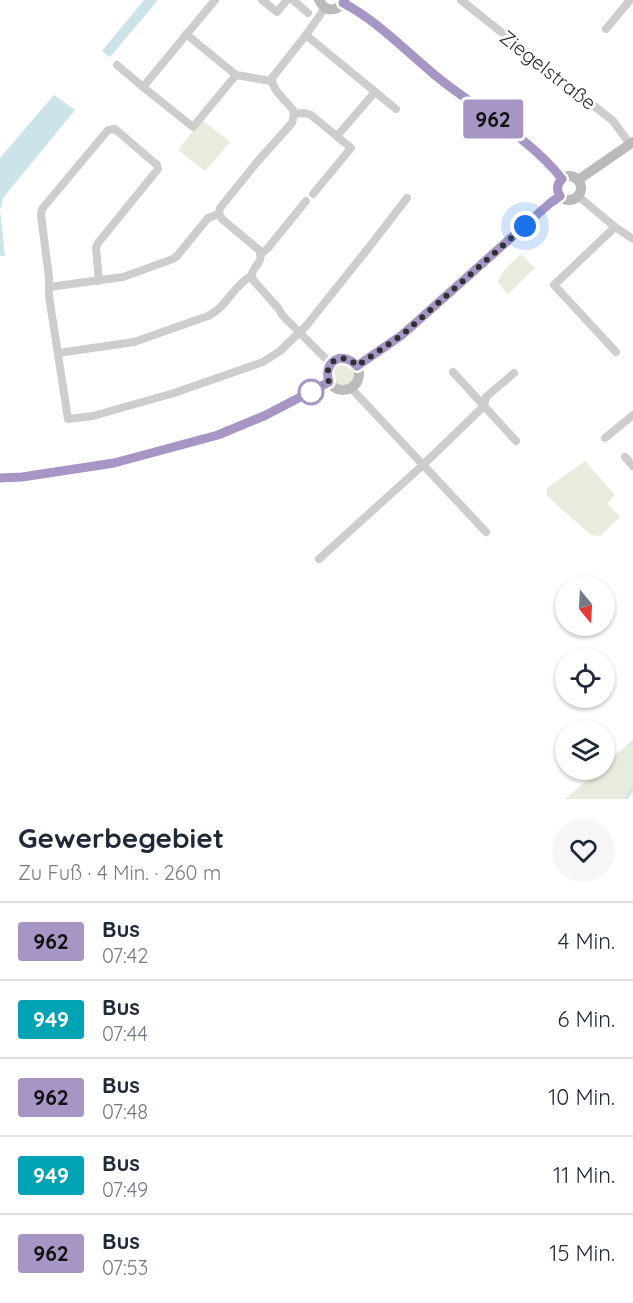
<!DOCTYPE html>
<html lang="de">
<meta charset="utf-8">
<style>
body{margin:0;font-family:Quicksand,sans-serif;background:#f6f6f7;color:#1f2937;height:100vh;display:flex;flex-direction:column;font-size:22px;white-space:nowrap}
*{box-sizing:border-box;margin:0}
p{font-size:20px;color:#747a83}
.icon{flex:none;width:33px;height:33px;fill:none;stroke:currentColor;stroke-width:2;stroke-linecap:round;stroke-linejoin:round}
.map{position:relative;height:799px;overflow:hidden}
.panel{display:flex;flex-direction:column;background:#fff;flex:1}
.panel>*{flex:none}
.badge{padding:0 12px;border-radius:4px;font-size:21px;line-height:39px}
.needle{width:39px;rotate:162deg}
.fabs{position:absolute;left:555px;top:576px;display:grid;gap:12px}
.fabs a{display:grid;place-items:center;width:60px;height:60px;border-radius:50%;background:#fff;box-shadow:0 2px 4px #0004;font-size:30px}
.you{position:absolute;width:30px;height:30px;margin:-15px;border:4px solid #fff;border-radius:50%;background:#1a73e8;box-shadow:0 0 0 9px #1a73e833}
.map>.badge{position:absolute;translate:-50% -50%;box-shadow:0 0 0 3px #fff}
.round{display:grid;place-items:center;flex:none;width:63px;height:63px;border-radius:32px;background:#f6f6f7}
.overview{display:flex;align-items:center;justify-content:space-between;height:102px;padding:0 18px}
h1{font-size:28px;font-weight:700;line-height:45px}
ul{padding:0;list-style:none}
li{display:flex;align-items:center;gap:18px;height:78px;padding:0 18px;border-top:2px solid #e0e1e3}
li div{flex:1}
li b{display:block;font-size:22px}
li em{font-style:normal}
li .badge{min-width:66px;font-weight:700;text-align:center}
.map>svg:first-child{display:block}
.green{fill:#e8ecde}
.water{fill:#cce3ea}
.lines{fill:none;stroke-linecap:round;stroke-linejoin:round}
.stream{stroke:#cce3ea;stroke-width:2}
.minor{stroke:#cdcdcd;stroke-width:8}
.secondary{stroke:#bababa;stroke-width:10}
.line-casing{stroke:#fff;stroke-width:14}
.line{stroke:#a795c6;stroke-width:9}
.walk{stroke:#303030;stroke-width:6;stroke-dasharray:0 10.8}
.stop-dot{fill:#fff;stroke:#a795c6;stroke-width:3}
.labels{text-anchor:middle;stroke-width:6;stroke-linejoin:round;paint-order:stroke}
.street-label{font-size:20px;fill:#303030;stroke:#fff}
</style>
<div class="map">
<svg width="633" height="799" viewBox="0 0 633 799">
<rect width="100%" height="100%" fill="#fff"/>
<g class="green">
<path d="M 202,120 L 230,142 L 205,171 L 178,150 Z"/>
<path d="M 521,254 L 535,268 L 508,294 L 497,282 L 505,269 Z"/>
<circle cx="343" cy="373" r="12"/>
<path d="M 585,461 L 615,495 L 607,503 L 620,517 L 600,536 L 591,535 L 547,496 L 547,488 Z"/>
<path d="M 633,739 L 633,793 L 628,799 L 565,799 L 599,770 L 604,770 L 605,765 Z"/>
</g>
<g class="water">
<path d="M 144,0 L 158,0 L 110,57 L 102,51 Z"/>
<path d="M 54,95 L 75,110 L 3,198 L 0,210 L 5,256 L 0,256 L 0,158 Z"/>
</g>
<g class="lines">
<path class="stream" d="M 625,799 L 633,788"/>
<g class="minor">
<path d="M 262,0 L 277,12 L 287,0"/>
<path d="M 293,0 L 308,13"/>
<path d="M 461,0 L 613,121 L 630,144"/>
<path d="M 606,29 L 630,0"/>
<path d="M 186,34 L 236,75 L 193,127 L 143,87 L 215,0"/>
<path d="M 306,35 L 396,109"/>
<path d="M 117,65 L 143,87"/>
<path d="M 236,75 L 271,81"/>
<path d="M 294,114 L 304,113 L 311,115 L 351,148 L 313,194"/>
<path d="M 337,136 L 375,92"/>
<path d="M 578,196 L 615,227 L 633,239"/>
<path d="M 219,214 L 220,208 L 258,161 L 292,123 L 294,114 L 293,110 C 286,100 271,90 272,78 L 306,35 L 325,8"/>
<path d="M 219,214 L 222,219 L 259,250 C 266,266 246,267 254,281 L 278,308 L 283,316 L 331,364"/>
<path d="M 615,227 L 554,285 L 616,352"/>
<path d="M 261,254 L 268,248 L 306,201"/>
<path d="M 99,281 L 96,248 L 98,243 L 158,169 L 157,165 L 115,129 L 108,130 L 42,209 L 41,215 L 49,277 L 49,296 L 68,419 L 93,416 L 174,393 L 263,362 L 280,351 L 306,326 L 370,246 L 407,198"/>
<path d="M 49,287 L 123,277 L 173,259 L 177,256 L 208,218 L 219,214"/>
<path d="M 58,354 L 65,352 L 134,342 L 208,316 C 226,308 233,286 251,276"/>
<path d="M 453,372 L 516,441"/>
<path d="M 351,388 L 486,532"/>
<path d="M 605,438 L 633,415"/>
<path d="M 625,457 L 633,466"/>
<path d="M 319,559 L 424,464 L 484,406 L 486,397 L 514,373"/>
</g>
<g class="secondary">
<path d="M 319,0 C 325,13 338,12 345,0"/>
<path d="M 343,3 L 352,7 L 376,25 L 441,80 L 524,142 L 545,160 L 562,179"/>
<circle cx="569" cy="188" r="12"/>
<path d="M 578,180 L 633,142"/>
<circle cx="343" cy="374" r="16"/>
<path d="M 357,366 L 402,335 L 549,204 L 560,196"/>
<path d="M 0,478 L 22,477 L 114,463 L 218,435 L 266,415 L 329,382"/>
</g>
</g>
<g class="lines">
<defs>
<path id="line" d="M 0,478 L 22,477 L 114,463 L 218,435 L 266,415 L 329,382 C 322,361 343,350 357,366 L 402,335 L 549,204 L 560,196 C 556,190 557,184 562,179 C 532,140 479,110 441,80 C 411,56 377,20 343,3 L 345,0"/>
</defs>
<use href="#line" class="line-casing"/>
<use href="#line" class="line"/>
<path class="walk" d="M 311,392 L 329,382 C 322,361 343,350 357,366 L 402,335 L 525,226"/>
</g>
<circle class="stop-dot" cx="311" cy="392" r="12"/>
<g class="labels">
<g class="street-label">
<text transform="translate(548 70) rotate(38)" y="7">Ziegelstraße</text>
</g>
</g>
</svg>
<div class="fabs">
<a><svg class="needle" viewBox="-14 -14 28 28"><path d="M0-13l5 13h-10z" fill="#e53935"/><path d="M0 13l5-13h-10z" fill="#747a83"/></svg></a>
<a><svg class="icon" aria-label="locate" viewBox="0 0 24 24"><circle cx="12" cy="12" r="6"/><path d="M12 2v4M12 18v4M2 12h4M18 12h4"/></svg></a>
<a><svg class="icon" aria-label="layers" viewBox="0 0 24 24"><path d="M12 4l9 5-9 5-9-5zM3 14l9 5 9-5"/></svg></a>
</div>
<div class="you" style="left:525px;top:226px"></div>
<b class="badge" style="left:493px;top:119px;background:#a795c6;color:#111">962</b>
</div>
<section class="panel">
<div class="overview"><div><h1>Gewerbegebiet</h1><p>Zu Fuß · 4 Min. · 260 m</p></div><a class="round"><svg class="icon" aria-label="heart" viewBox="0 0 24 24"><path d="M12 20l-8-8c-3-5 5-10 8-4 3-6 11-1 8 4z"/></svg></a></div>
<ul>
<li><span class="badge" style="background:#a795c6;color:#111">962</span><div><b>Bus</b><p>07:42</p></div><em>4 Min.</em></li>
<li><span class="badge" style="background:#00a3b4;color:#fff">949</span><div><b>Bus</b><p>07:44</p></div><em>6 Min.</em></li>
<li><span class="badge" style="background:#a795c6;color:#111">962</span><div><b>Bus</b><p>07:48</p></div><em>10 Min.</em></li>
<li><span class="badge" style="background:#00a3b4;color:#fff">949</span><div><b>Bus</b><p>07:49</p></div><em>11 Min.</em></li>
<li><span class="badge" style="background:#a795c6;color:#111">962</span><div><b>Bus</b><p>07:53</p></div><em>15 Min.</em></li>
</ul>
</section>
